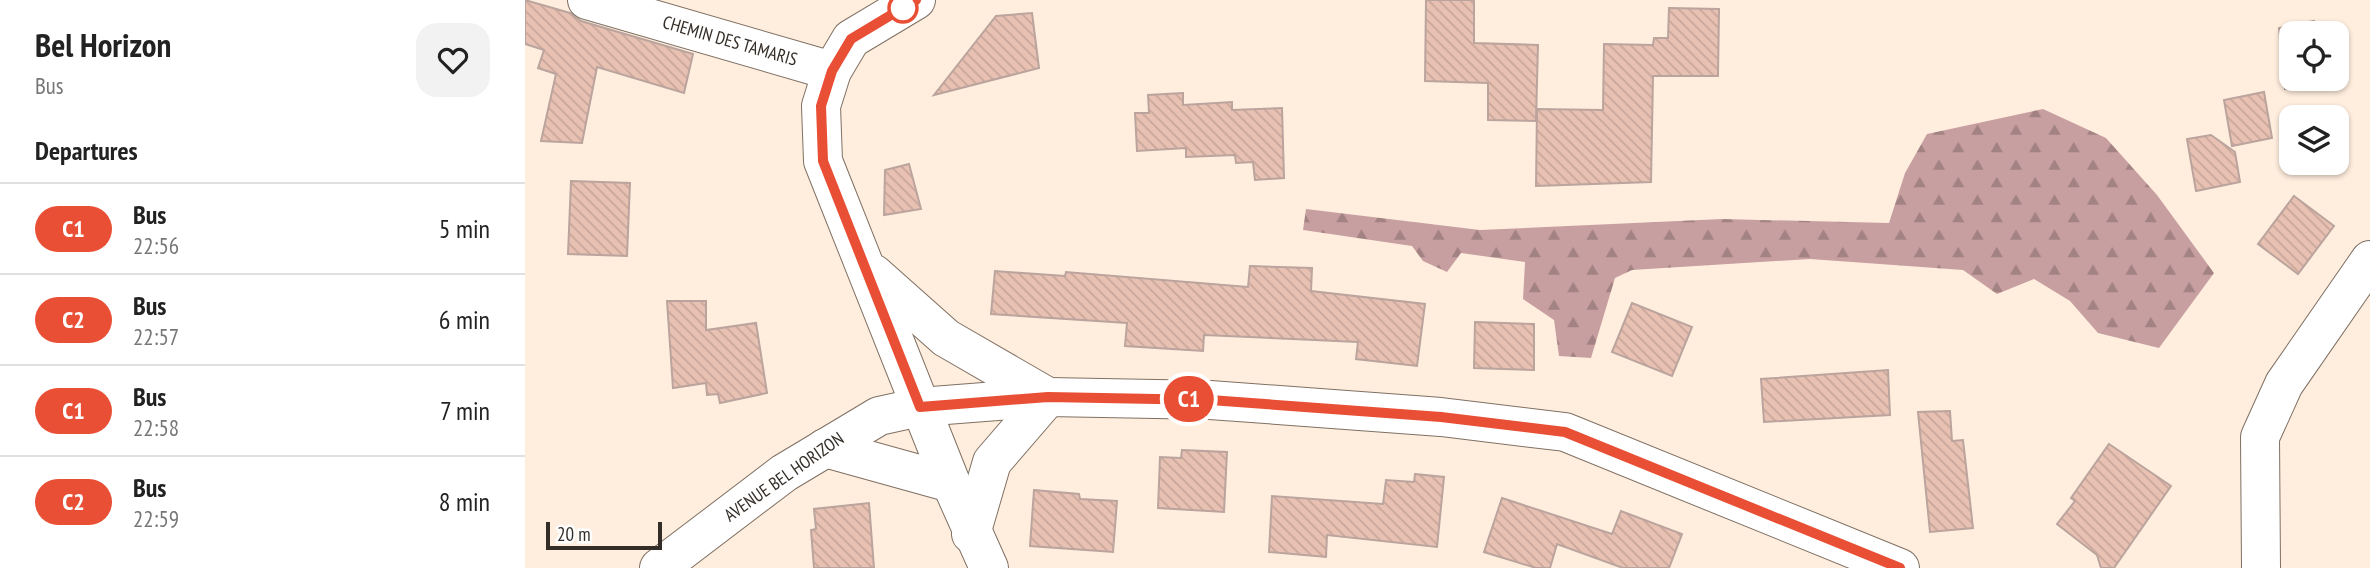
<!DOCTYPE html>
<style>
body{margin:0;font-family:"PT Sans Narrow",sans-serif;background:#f2f2f2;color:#222;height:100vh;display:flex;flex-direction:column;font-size:26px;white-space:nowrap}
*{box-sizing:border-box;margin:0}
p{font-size:23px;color:#767676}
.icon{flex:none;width:38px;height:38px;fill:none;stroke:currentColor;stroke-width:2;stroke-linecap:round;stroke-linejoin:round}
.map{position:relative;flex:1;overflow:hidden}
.drawer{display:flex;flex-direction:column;background:#fff;width:525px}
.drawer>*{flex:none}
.badge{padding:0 14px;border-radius:23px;font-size:24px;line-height:46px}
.tools{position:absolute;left:1754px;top:21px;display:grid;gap:14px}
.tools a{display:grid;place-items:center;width:70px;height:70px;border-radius:14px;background:#fff;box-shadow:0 2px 5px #0004;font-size:35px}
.scale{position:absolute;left:21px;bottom:18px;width:116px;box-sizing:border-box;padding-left:7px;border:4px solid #342d27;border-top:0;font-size:19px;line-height:24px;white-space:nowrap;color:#342d27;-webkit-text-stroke:5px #fefefe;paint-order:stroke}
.map>.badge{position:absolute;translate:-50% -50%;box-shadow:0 0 0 4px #fff}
h2{padding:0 35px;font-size:26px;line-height:63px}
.round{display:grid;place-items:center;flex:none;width:74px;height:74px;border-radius:21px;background:#f2f2f2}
.summary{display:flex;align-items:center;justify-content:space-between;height:119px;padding:0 35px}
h1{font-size:33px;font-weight:800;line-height:52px}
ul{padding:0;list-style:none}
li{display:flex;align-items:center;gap:21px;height:91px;padding:0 35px;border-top:2px solid #e0e0e0}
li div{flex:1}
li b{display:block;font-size:26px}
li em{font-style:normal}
li .badge{min-width:77px;font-weight:700;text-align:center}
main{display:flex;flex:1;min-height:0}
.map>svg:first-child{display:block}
.forest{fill:url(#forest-firs)}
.building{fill:url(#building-back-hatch);stroke:#baa49d;stroke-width:2}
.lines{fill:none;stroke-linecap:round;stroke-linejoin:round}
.street-casing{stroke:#7f7063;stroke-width:40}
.street{stroke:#fff;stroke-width:38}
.line-casing{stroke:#fff;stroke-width:16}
.line{stroke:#e94f35;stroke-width:10}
.stop-dot{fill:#fff;stroke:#e94f35;stroke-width:3.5}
.labels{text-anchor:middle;stroke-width:5;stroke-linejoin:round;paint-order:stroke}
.street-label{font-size:18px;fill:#342d27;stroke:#fefefe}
</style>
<main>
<section class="drawer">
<div class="summary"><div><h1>Bel Horizon</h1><p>Bus</p></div><a class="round"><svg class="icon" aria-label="heart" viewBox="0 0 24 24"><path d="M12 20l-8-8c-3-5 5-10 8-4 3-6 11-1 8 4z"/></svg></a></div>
<h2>Departures</h2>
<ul>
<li><span class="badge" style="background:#e94f35;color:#fff">C1</span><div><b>Bus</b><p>22:56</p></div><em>5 min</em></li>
<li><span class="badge" style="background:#e94f35;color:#fff">C2</span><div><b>Bus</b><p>22:57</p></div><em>6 min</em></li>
<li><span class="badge" style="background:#e94f35;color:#fff">C1</span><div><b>Bus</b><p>22:58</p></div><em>7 min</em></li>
<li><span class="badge" style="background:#e94f35;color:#fff">C2</span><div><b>Bus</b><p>22:59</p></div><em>8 min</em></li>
</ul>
</section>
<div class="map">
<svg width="1845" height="568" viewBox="0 0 1845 568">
<defs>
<pattern id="forest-firs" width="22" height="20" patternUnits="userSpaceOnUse" patternTransform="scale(1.75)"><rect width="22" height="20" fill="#c89fa1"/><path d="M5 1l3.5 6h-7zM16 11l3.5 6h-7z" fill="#a38283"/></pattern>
<pattern id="building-back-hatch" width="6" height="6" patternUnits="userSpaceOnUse" patternTransform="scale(1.75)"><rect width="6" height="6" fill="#e8c1b3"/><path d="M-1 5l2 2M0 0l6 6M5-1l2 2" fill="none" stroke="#c8a69a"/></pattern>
</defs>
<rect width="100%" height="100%" fill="#ffeede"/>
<path class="forest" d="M 1518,109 L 1581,138 L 1632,195 L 1689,273 L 1634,348 L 1573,333 L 1545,301 L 1509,279 L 1472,294 L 1438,270 L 1285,259 L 1107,270 L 1090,278 L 1066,358 L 1034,356 L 1029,320 L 998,299 L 1000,262 L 936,253 L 922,272 L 898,261 L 887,246 L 778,230 L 781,209 L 955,230 L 1197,219 L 1364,223 L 1380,173 L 1402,134 Z"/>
<g class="building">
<path d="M 0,0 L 45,13 L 56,21 L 168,54 L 159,93 L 72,67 L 57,143 L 16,141 L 31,74 L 13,68 L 19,50 L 0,44 Z"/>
<path d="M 901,0 L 949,0 L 949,43 L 1013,45 L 1011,121 L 963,120 L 963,83 L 900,81 Z"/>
<path d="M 1144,8 L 1194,9 L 1193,76 L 1128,76 L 1126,182 L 1011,186 L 1012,109 L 1078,110 L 1079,44 L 1128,45 L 1129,38 L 1143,38 Z"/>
<path d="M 507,13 L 514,68 L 409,95 L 471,16 Z"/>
<path d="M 1789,21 L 1792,33 L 1766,33 L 1766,79 L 1801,80 L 1760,89 L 1754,28 Z"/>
<path d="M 1739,92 L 1747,138 L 1707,146 L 1699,100 Z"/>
<path d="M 658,93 L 658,105 L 707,102 L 707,110 L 757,108 L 759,178 L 730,180 L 728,162 L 711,163 L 710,155 L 661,157 L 661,148 L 612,151 L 610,113 L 624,113 L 623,95 Z"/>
<path d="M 1686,135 L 1710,152 L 1715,182 L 1671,191 L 1662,139 Z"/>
<path d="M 384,164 L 396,209 L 359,215 L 360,170 Z"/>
<path d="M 46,181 L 105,183 L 102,256 L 43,254 Z"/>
<path d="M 1769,196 L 1809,226 L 1773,274 L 1733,244 Z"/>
<path d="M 725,266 L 787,268 L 786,291 L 900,304 L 892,366 L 831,359 L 833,342 L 679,335 L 678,351 L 600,346 L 602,323 L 466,314 L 470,271 L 540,276 L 541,272 L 723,287 Z"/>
<path d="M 142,301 L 181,301 L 181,330 L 231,323 L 242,393 L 195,403 L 193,394 L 182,395 L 181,383 L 148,388 Z"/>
<path d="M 1107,303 L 1167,327 L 1147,376 L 1087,352 Z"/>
<path d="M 950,322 L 1009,324 L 1009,370 L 949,368 Z"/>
<path d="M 1363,370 L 1365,415 L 1239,422 L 1236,379 Z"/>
<path d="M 1425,411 L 1427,441 L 1438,440 L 1448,528 L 1405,532 L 1393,412 Z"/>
<path d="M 1584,444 L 1646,486 L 1589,568 L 1576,568 L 1572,555 L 1532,524 L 1550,501 L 1546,498 Z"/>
<path d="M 657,450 L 702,452 L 699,512 L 633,508 L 635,457 L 656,458 Z"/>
<path d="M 890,474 L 919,477 L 912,547 L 802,535 L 801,557 L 744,552 L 747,496 L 858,504 L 861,480 L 889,482 Z"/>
<path d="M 509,490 L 554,494 L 555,499 L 592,501 L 588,552 L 505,546 Z"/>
<path d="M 977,498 L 1087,534 L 1096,511 L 1157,534 L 1144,568 L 1098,568 L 1032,544 L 1025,568 L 1011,568 L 959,552 Z"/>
<path d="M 344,503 L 349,568 L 289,568 L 286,530 L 291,529 L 289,509 Z"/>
</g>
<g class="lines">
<defs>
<g id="street">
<path d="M 62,0 L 307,71"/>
<path d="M 391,0 L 326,39 L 307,71 L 296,106 L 298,161 L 426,483 L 464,568"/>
<path d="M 349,274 L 421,338 L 523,397"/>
<path d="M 300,448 L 426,483"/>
<path d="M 446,534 L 467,462 L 523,397"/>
<path d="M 134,568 L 259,473 L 354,416 L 395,407 L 523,397 L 685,400 L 916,417 L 1040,432 L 1375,568"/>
<path d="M 1736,568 L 1735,437 L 1759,384 L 1845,260"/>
</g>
</defs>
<use href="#street" class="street-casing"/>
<use href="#street" class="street"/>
</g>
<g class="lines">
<defs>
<path id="line" d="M 391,0 L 326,39 L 307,71 L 296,106 L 298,161 L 395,407 L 523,397 L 685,400 L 916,417 L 1040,432 L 1375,568"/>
</defs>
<use href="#line" class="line-casing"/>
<use href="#line" class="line"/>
</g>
<circle class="stop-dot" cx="378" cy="8" r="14"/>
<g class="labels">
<g class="street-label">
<text transform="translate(205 41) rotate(16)" y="6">CHEMIN DES TAMARIS</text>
<text transform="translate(259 477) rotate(-35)" y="6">AVENUE BEL HORIZON</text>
</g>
</g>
</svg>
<div class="tools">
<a><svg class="icon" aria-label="locate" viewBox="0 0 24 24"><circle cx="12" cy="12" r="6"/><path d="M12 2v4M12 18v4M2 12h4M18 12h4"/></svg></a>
<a><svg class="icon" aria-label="layers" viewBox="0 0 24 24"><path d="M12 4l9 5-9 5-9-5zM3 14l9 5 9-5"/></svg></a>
</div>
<div class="scale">20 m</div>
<b class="badge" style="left:664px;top:399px;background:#e94f35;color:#fff">C1</b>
</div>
</main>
